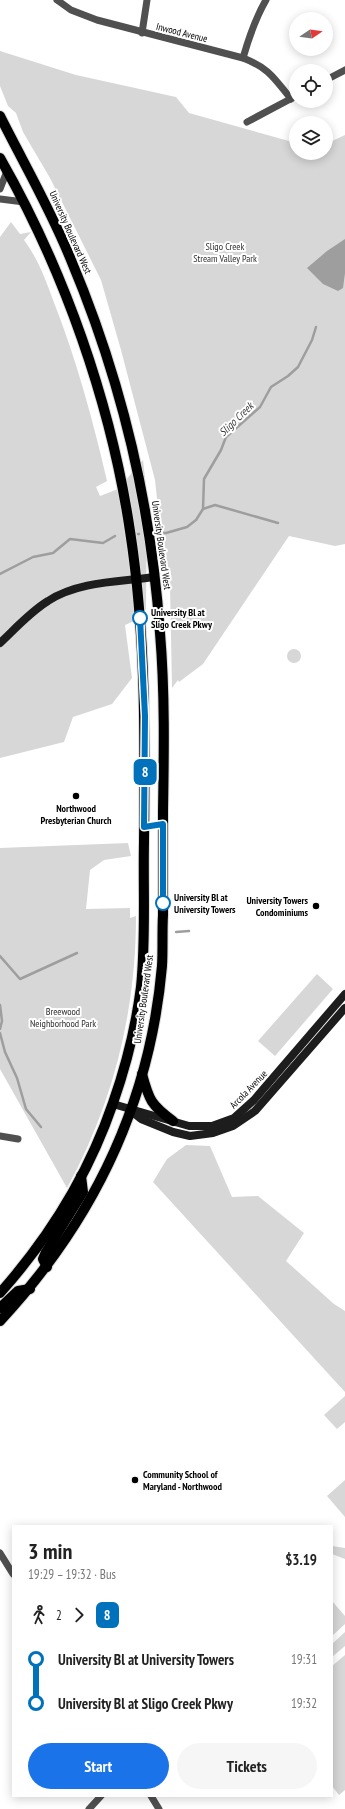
<!DOCTYPE html>
<meta charset="utf-8">
<style>
body{margin:0;font-family:"PT Sans Narrow",sans-serif;background:#f6f6f6;color:#222;height:100vh;display:flex;flex-direction:column;font-size:15px;white-space:nowrap}
*{box-sizing:border-box;margin:0}
p{font-size:13px;color:#767676}
.icon{flex:none;width:22px;height:22px;fill:none;stroke:currentColor;stroke-width:2;stroke-linecap:round;stroke-linejoin:round}
.map{position:relative;flex:1;overflow:hidden}
.sheet{position:absolute;left:12px;top:1525px;width:321px;height:272px;display:flex;flex-direction:column;background:#fff;border-radius:0px;box-shadow:0 2px 10px #0003}
.sheet>*{flex:none}
.badge{padding:0 8px;border-radius:6px;font-size:14px;line-height:26px}
.needle{width:26px;rotate:77deg}
.controls{position:absolute;left:289px;top:12px;display:grid;gap:8px}
.controls a{display:grid;place-items:center;width:44px;height:44px;border-radius:50%;background:#fff;box-shadow:0 2px 10px #0003;font-size:20px}
.map>.badge{position:absolute;translate:-50% -50%;box-shadow:0 0 0 2px #fff}
.legs{display:flex;align-items:center;gap:6px;height:44px;padding:0 16px;font-size:13px}
.legs p{margin-inline-start:auto}
.head{display:flex;align-items:center;justify-content:space-between;height:68px;padding:0 16px}
h1{font-size:22px;font-weight:700;line-height:30px}
.button{display:flex;gap:8px;margin-top:auto;padding:8px 16px}
.button a{flex:1;height:46px;border-radius:24px;background:#1a73e8;color:#fff;font-size:16px;font-weight:700;line-height:46px;text-align:center}
.button a+a{background:#f6f6f6;color:#222}
ul{padding:0 16px;list-style:none}
li{display:flex;align-items:center;gap:14px;height:44px;font-size:15px}
li i{display:grid;place-items:center;width:6px;height:100%;margin:0 5px;background:currentColor}
li i::after{content:'';width:10px;height:10px;margin:-5px;border:3px solid;border-radius:50%;background:#fff}
li p{margin-inline-start:auto}
li:first-child i{background:linear-gradient(#0000 50%,currentColor 0)}
li:last-child i{background:linear-gradient(currentColor 50%,#0000 0)}
.map>svg:first-child{display:block}
.green{fill:#d7d7d7}
.water{fill:#9e9e9e}
.lines{fill:none;stroke-linecap:round;stroke-linejoin:round}
.stream{stroke:#9e9e9e;stroke-width:2.5}
.primary-casing{stroke:#dbdbdb;stroke-width:12}
.street{stroke:#505050;stroke-width:7}
.secondary{stroke:#1d1d1d;stroke-width:8}
.primary{stroke:#000;stroke-width:10}
.line-1-casing{stroke:#fff;stroke-width:9}
.line-1{stroke:#0072bc;stroke-width:6}
.stop-1-dot{fill:#fff;stroke:#0072bc;stroke-width:2}
.poi-dot{fill:#000;stroke:#fff;stroke-width:1.5}
.labels{text-anchor:middle;stroke-width:4;stroke-linejoin:round;paint-order:stroke}
.street-label{font-size:10px;fill:#000;stroke:#fff}
.park-label{font-size:10px;fill:#2e2e2e;stroke:#fff}
.stop-label{font-size:10px;font-weight:bold;fill:#000;stroke:#fff;text-anchor:start}
.poi-label{font-size:10px;font-weight:bold;fill:#000;stroke:#fff}
.water-label{font-size:11px;font-style:italic;fill:#3f3f3f;stroke:#fff}
</style>
<div class="map">
<svg width="345" height="1809" viewBox="0 0 345 1809">
<rect width="100%" height="100%" fill="#fff"/>
<g class="green">
<path d="M 0,51 L 76,75 L 176,97 L 189,113 L 296,143 L 296,153 L 326,153 L 326,144 L 345,135 L 345,544 L 335,546 L 289,536 L 203,664 L 179,682 L 178,680 L 172,688 L 170,586 L 160,527 L 155,480 L 121,350 L 101,280 L 50,178 L 23,132 L 16,113 L 8,106 L 0,86 Z"/>
<path d="M 11,222 L 20,234 L 31,232 L 24,240 C 38,259 45,278 53,300 C 76,358 93,420 107,481 L 96,487 L 100,496 L 118,489 L 143,460 L 147,496 L 146,609 L 134,621 L 125,625 L 132,678 L 112,704 L 73,717 L 64,742 L 0,758 L 0,237 Z"/>
<circle cx="294" cy="656" r="7"/>
<path d="M 128,843 L 131,856 L 104,860 L 90,870 L 86,909 L 130,908 L 130,918 L 136,916 C 136,1012 113,1104 67,1188 L 0,1069 L 0,848 Z"/>
<path d="M 317,974 L 333,989 L 275,1056 L 258,1041 Z"/>
<path d="M 186,1145 L 210,1146 L 232,1197 L 258,1196 L 304,1233 L 286,1261 L 334,1304 L 345,1311 L 345,1392 L 153,1182 L 167,1159 Z"/>
<path d="M 345,1396 L 345,1422 L 337,1429 L 324,1415 Z"/>
<path d="M 345,1480 L 345,1517 L 327,1496 Z"/>
<path d="M 332,1546 L 345,1548 L 345,1559 L 332,1554 Z"/>
<path d="M 332,1601 L 345,1616 L 345,1624 L 332,1636 Z"/>
<path d="M 345,1632 L 345,1646 L 332,1657 L 332,1644 Z"/>
<path d="M 345,1655 L 345,1790 L 339,1795 L 332,1786 L 332,1666 Z"/>
</g>
<path class="water" d="M 345,239 L 345,273 L 343,288 L 338,291 L 323,284 L 307,268 L 327,251 Z"/>
<g class="lines">
<g class="stream">
<path d="M 203,509 L 215,505 L 278,523"/>
<path d="M 159,533 L 166,533 L 187,527 L 196,520 L 203,509 L 204,479 L 221,450 L 226,437 L 260,407 L 271,387 L 288,376 L 298,367 L 312,340 L 316,327"/>
<path d="M 138,534 L 139,534"/>
<path d="M 0,574 L 33,557 L 53,553 L 70,539 L 103,543 L 115,536"/>
<path d="M 176,932 L 189,931"/>
<path d="M 0,956 L 20,979 L 77,953"/>
<path d="M 0,1005 L 2,1021 L 0,1029"/>
<path d="M 0,1033 L 5,1052 L 17,1078 L 26,1109 L 41,1127"/>
</g>
<defs>
<g id="primary">
<path d="M 0,116 C 24,164 51,210 71,260 C 121,379 151,504 160,633 C 165,692 164,753 163,812 C 163,847 163,881 163,915 C 162,932 163,950 162,966 C 150,1104 93,1221 0,1321"/>
<path d="M 0,158 C 64,270 111,403 130,531 C 146,634 145,738 144,842 C 143,890 146,939 141,987 C 136,1026 126,1066 113,1103 C 89,1173 49,1238 0,1293"/>
<path d="M 142,1074 C 149,1100 151,1105 173,1121"/>
<path d="M 47,1267 L 43,1259 L 46,1252 L 83,1192 L 81,1176"/>
<path d="M 0,1308 L 18,1291 L 30,1289"/>
</g>
</defs>
<use href="#primary" class="primary-casing"/>
<g class="street">
<path d="M 57,0 L 71,10 L 97,20 L 243,58 C 269,68 274,78 291,99"/>
<path d="M 142,33 L 147,0"/>
<path d="M 243,58 C 249,37 255,19 266,0"/>
<path d="M 326,80 L 345,70"/>
<path d="M 247,122 L 296,96"/>
<path d="M 0,189 L 7,171"/>
<path d="M 0,199 L 24,202"/>
<path d="M 0,1136 L 18,1139"/>
<path d="M 0,1553 L 13,1574"/>
<path d="M 151,1796 L 159,1809"/>
<path d="M 89,1809 L 101,1796"/>
</g>
<g class="secondary">
<path d="M 0,643 C 15,629 30,612 48,601 C 79,581 120,582 155,577"/>
<path d="M 113,1104 L 189,1126 L 212,1126 L 234,1118 L 254,1100 L 345,994"/>
<path d="M 131,1111 L 141,1119 L 173,1132 L 190,1136 L 213,1133 L 233,1126 L 255,1111 L 345,1008"/>
</g>
<use href="#primary" class="primary"/>
</g>
<g class="lines">
<defs>
<path id="line-1" d="M 140,618 L 145,716 L 144,827 L 163,824 L 163,903"/>
</defs>
<use href="#line-1" class="line-1-casing"/>
<use href="#line-1" class="line-1"/>
</g>
<g class="stop-1-dot">
<circle cx="140" cy="618" r="7"/>
<circle cx="163" cy="903" r="7"/>
</g>
<g class="poi-dot">
<circle cx="76" cy="796" r="4"/>
<circle cx="316" cy="906" r="4"/>
<circle cx="135" cy="1480" r="4"/>
</g>
<g class="labels">
<g class="street-label">
<text transform="translate(182 32) rotate(14)" y="4">Inwood Avenue</text>
<text transform="translate(71 232) rotate(66)" y="4">University Boulevard West</text>
<text transform="translate(162 545) rotate(82)" y="4">University Boulevard West</text>
<text transform="translate(143 999) rotate(-82)" y="4">University Boulevard West</text>
<text transform="translate(248 1089) rotate(-46)" y="4">Arcola Avenue</text>
</g>
<g class="park-label">
<text x="225" y="250">Sligo Creek<tspan x="225" dy="12">Stream Valley Park</tspan></text>
<text x="63" y="1015">Breewood<tspan x="63" dy="12">Neighborhood Park</tspan></text>
</g>
<g class="stop-label">
<text x="151" y="616">University Bl at<tspan x="151" dy="12">Sligo Creek Pkwy</tspan></text>
<text x="174" y="901">University Bl at<tspan x="174" dy="12">University Towers</tspan></text>
</g>
<g class="poi-label">
<text x="76" y="812">Northwood<tspan x="76" dy="12">Presbyterian Church</tspan></text>
<text x="308" y="904" text-anchor="end">University Towers<tspan x="308" dy="12">Condominiums</tspan></text>
<text x="143" y="1478" text-anchor="start">Community School of<tspan x="143" dy="12">Maryland - Northwood</tspan></text>
</g>
<g class="water-label">
<text transform="translate(236 419) rotate(-44)" y="4">Sligo Creek</text>
</g>
</g>
</svg>
<div class="controls">
<a><svg class="needle" viewBox="-14 -14 28 28"><path d="M0-13l5 13h-10z" fill="#e53935"/><path d="M0 13l5-13h-10z" fill="#767676"/></svg></a>
<a><svg class="icon" aria-label="locate" viewBox="0 0 24 24"><circle cx="12" cy="12" r="6"/><path d="M12 2v4M12 18v4M2 12h4M18 12h4"/></svg></a>
<a><svg class="icon" aria-label="layers" viewBox="0 0 24 24"><path d="M12 4l9 5-9 5-9-5zM3 14l9 5 9-5"/></svg></a>
</div>
<b class="badge" style="left:145px;top:772px;background:#0072bc;color:#fff">8</b>
<section class="sheet">
<div class="head"><div><h1>3 min</h1><p>19:29 – 19:32 · Bus</p></div><b>$3.19</b></div>
<div class="legs"><svg class="icon" aria-label="walk" viewBox="0 0 24 24"><circle cx="13" cy="4" r="2"/><path d="M13 8l-2 6 4 7M11 14l-3 7M7 12l3-4h3l4 4"/></svg>2<svg class="icon" aria-label="forward" viewBox="0 0 24 24"><path d="M9 5l7 7-7 7"/></svg><b class="badge" style="background:#0072bc;color:#fff">8</b></div>
<ul>
<li><i style="color:#0072bc"></i><b>University Bl at University Towers</b><p>19:31</p></li>
<li><i style="color:#0072bc"></i><b>University Bl at Sligo Creek Pkwy</b><p>19:32</p></li>
</ul>
<div class="button"><a>Start</a><a>Tickets</a></div>
</section>
</div>
